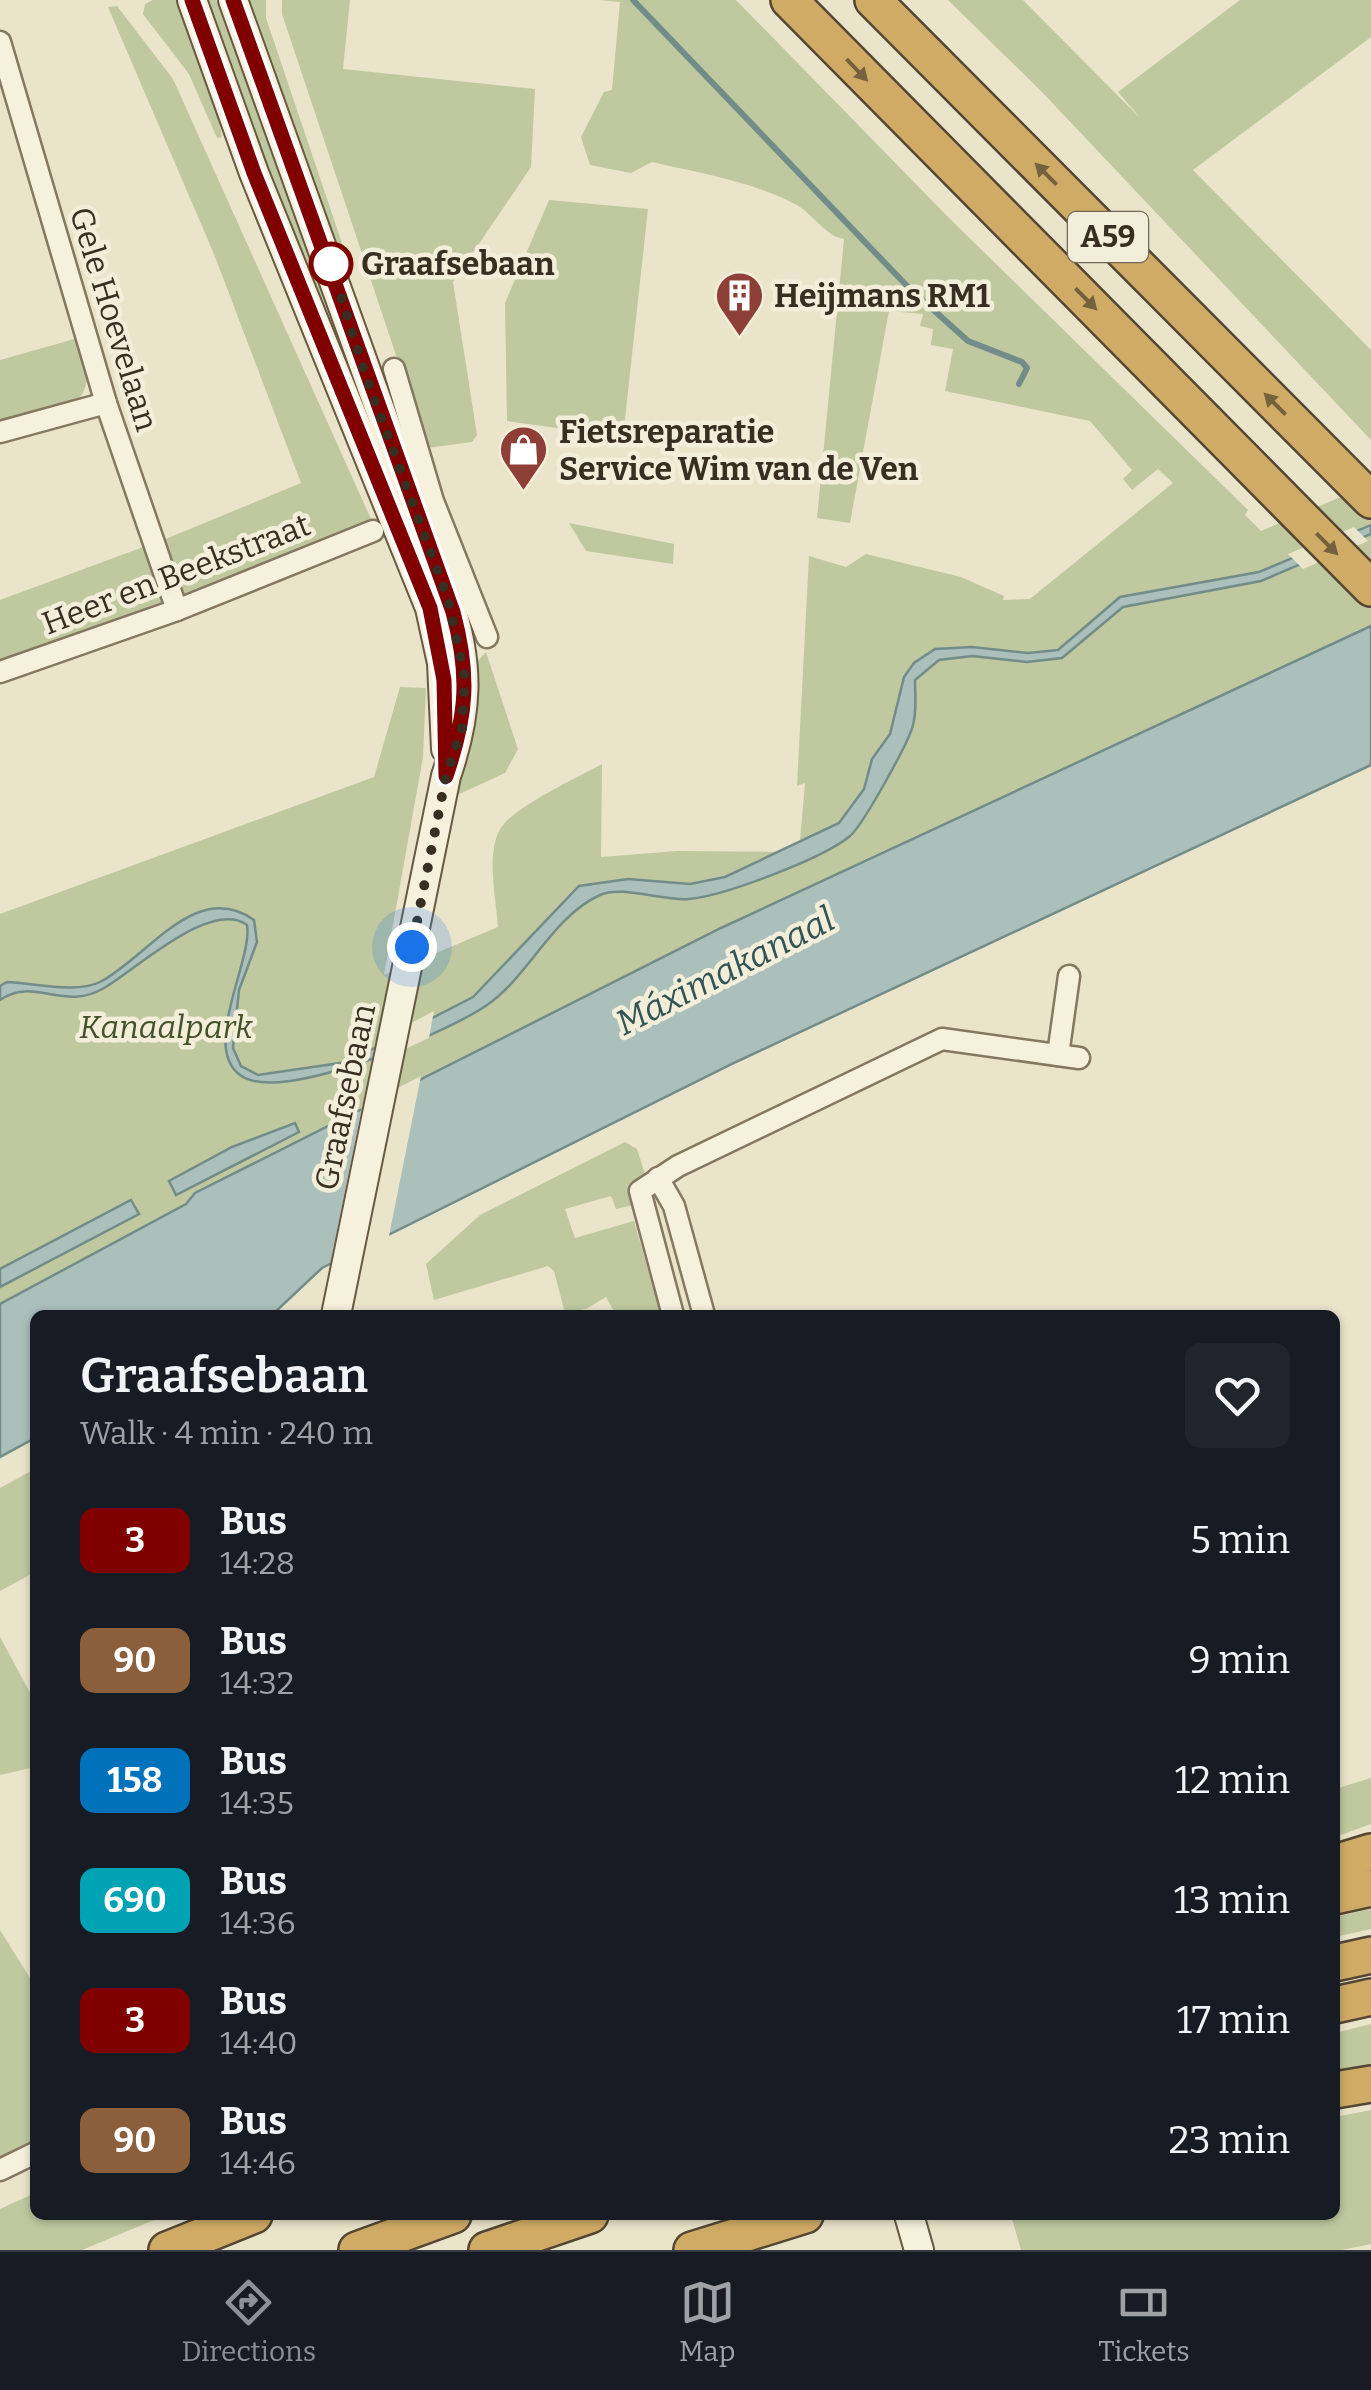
<!DOCTYPE html>
<meta charset="utf-8">
<style>
body{margin:0;font-family:Bitter,serif;background:#20242c;color:#f1f3f6;height:100vh;display:flex;flex-direction:column;font-size:38px;white-space:nowrap}
*{box-sizing:border-box;margin:0}
p{font-size:32px;color:#9ea1a6}
.icon{flex:none;width:55px;height:55px;fill:none;stroke:currentColor;stroke-width:2;stroke-linecap:round;stroke-linejoin:round}
.map{position:relative;flex:1;overflow:hidden}
.sheet{position:absolute;left:30px;top:1310px;width:1310px;height:910px;display:flex;flex-direction:column;background:#171b24;border-radius:15px;box-shadow:0 2px 8px #0004}
.sheet>*{flex:none}
.badge{padding:0 20px;border-radius:15px;font-size:35px;line-height:65px}
.you{position:absolute;width:50px;height:50px;margin:-25px;border:8px solid #fff;border-radius:50%;background:#1a73e8;box-shadow:0 0 0 15px #1a73e833}
.map>.badge{position:absolute;translate:-50% -50%;box-shadow:0 0 0 5px #fff}
.round{display:grid;place-items:center;flex:none;width:105px;height:105px;border-radius:15px;background:#20242c}
.overview{display:flex;align-items:center;justify-content:space-between;height:170px;padding:0 50px}
h1{font-size:48px;font-weight:600;line-height:75px}
ul{padding:0;list-style:none}
li{display:flex;align-items:center;gap:30px;height:120px;padding:0 50px}
li div{flex:1}
li b{display:block;font-size:38px}
li em{font-style:normal}
li .badge{min-width:110px;font-weight:700;text-align:center}
.tab-bar{display:flex;justify-content:space-around;align-items:center;height:140px;border-top:2px solid #363941;background:#171b24;font-size:28px;color:#9ea1a6}
.tab-bar a{display:grid;justify-items:center;gap:5px}
.tab-bar .current{color:#8c9099}
.map>svg:first-child{display:block}
.green{fill:#bfc89f}
.water{fill:#abbfbb;stroke:#728d89;stroke-width:2.5}
.pier{fill:#eae4cb}
.lines{fill:none;stroke-linecap:round;stroke-linejoin:round}
.stream{stroke:#728d89;stroke-width:6}
.street-casing{stroke:#857861;stroke-width:25}
.secondary-casing{stroke:#675944;stroke-width:32}
.highway-casing{stroke:#544634;stroke-width:40}
.street{stroke:#f6f1dd;stroke-width:20}
.secondary{stroke:#f6f1dd;stroke-width:28}
.highway{stroke:#cfab66;stroke-width:35}
.oneway{fill:#74613d}
.line-casing{stroke:#fff;stroke-width:22}
.line{stroke:#800000;stroke-width:15}
.walk{stroke:#382f22;stroke-width:10;stroke-dasharray:0 18}
.stop-dot{fill:#fff;stroke:#800000;stroke-width:5}
.labels{text-anchor:middle;stroke-width:9;stroke-linejoin:round;paint-order:stroke}
.shield{fill:#f2eed9;stroke:#706859;stroke-width:2.5}
.shield-label{font-size:30px;font-weight:bold;fill:#382f22}
.stop-label{font-size:32px;font-weight:bold;fill:#382f22;stroke:#f2eed9;text-anchor:start}
.poi-label{font-size:32px;font-weight:bold;fill:#382f22;stroke:#f2eed9;text-anchor:start}
.street-label{font-size:32px;fill:#382f22;stroke:#f2eed9}
.park-label{font-size:32px;font-style:italic;fill:#44522b;stroke:#f2eed9}
.water-label{font-size:35px;font-style:italic;fill:#335455;stroke:#f2eed9}
</style>
<div class="map">
<svg width="1371" height="2250" viewBox="0 0 1371 2250">
<rect width="100%" height="100%" fill="#eae4cb"/>
<g class="green">
<path d="M 153,0 L 180,0 L 213,86 L 222,137 L 217,138 L 189,74 L 143,14 L 145,4 Z"/>
<path d="M 206,0 L 216,0 L 308,253 L 330,295 L 366,405 L 278,194 Z"/>
<path d="M 249,0 L 266,0 L 266,18 L 346,255 L 340,257 Z"/>
<path d="M 282,0 L 350,0 L 343,69 L 535,89 L 531,167 L 453,282 L 477,435 L 472,442 L 427,448 L 282,14 Z"/>
<path d="M 599,0 L 736,0 L 949,218 L 1248,510 L 1245,515 L 1261,531 L 1371,484 L 1371,626 L 721,928 L 195,1193 L 186,1204 L 0,1304 L 0,914 L 374,777 L 400,687 L 426,688 L 423,757 L 384,975 L 498,927 C 496,898 487,860 498,833 C 507,809 578,778 602,764 L 601,857 L 677,851 L 799,852 L 805,783 L 797,786 L 809,556 L 846,567 L 866,554 L 961,577 L 1004,596 L 1003,600 L 1030,599 L 1173,483 L 1158,469 L 1132,490 L 1123,479 L 1132,470 L 1090,421 L 945,391 L 953,349 L 931,345 L 933,329 L 920,326 L 923,314 L 889,311 L 850,523 L 817,518 L 844,239 C 823,235 814,214 795,204 C 750,181 700,173 652,162 L 631,173 L 590,165 L 581,137 L 604,92 L 612,90 L 620,2 Z"/>
<path d="M 948,0 L 1023,0 L 1141,119 L 1118,92 L 1240,0 L 1371,0 L 1371,37 L 1193,170 L 1371,350 L 1371,440 L 1042,92 Z"/>
<path d="M 117,6 L 173,79 L 371,519 L 291,557 L 188,596 L 182,596 L 161,541 L 301,483 L 214,254 L 108,7 Z"/>
<path d="M 549,200 L 648,209 L 623,437 L 507,421 L 505,303 Z"/>
<path d="M 78,338 C 84,361 95,381 77,401 L 0,424 L 0,360 Z"/>
<path d="M 569,523 L 674,544 L 673,564 L 586,551 Z"/>
<path d="M 146,546 L 162,596 L 161,604 L 0,662 L 0,600 Z"/>
<path d="M 486,652 L 518,749 L 505,773 L 455,796 L 472,667 Z"/>
<path d="M 625,1142 L 637,1149 L 645,1174 L 634,1205 L 616,1209 L 611,1196 L 565,1209 L 575,1238 L 634,1221 L 661,1315 L 616,1315 L 606,1297 L 586,1309 L 565,1313 L 554,1271 L 548,1266 L 434,1300 L 426,1264 L 480,1215 Z"/>
<path d="M 35,1469 L 35,1572 L 0,1591 L 0,1488 Z"/>
<path d="M 0,1637 L 35,1702 L 35,1767 L 0,1775 Z"/>
<path d="M 1371,1778 L 1371,1824 L 1335,1837 L 1335,1789 Z"/>
<path d="M 1371,1909 L 1371,1929 L 1335,1937 L 1335,1917 Z"/>
<path d="M 0,1930 L 35,1986 L 35,2147 L 0,2164 Z"/>
<path d="M 1371,2024 L 1371,2066 L 1335,2072 L 1335,2033 Z"/>
<path d="M 1371,2110 L 1371,2244 L 1342,2250 L 1021,2250 L 1011,2215 L 1335,2215 L 1335,2117 Z"/>
<path d="M 35,2193 L 35,2215 L 166,2215 L 82,2250 L 0,2250 L 0,2209 Z"/>
</g>
<g class="water">
<path d="M 1371,525 L 1371,534 L 1261,581 L 1123,607 L 1062,658 L 1027,662 L 972,656 L 939,660 L 915,680 C 915,694 917,711 913,725 C 909,742 863,825 850,836 C 824,858 724,896 689,899 C 662,901 622,885 600,895 C 553,916 529,976 487,1005 C 448,1032 280,1106 240,1075 C 201,1046 253,961 247,925 C 211,899 138,968 104,988 C 65,1012 33,976 0,1000 L 0,986 L 7,982 C 34,983 76,994 100,982 C 146,959 196,878 254,920 L 257,942 L 239,990 L 233,1048 L 241,1066 L 258,1075 L 347,1062 L 473,997 L 579,886 L 628,879 L 690,884 L 725,877 L 839,823 L 864,789 L 872,759 L 890,734 L 904,677 L 914,663 L 935,649 L 972,647 L 1028,653 L 1058,650 L 1120,597 L 1259,572 Z"/>
<path d="M 1371,626 L 1371,765 L 736,1062 L 322,1268 L 272,1315 L 35,1315 L 35,1438 L 0,1457 L 0,1304 L 186,1204 L 195,1193 L 721,928 Z"/>
<path d="M 295,1123 L 299,1132 L 176,1195 L 169,1181 L 232,1147 Z"/>
<path d="M 131,1200 L 139,1214 L 0,1287 L 0,1269 Z"/>
</g>
<g class="pier">
<path d="M 1354,527 L 1368,541 L 1303,569 L 1288,554 Z"/>
<path d="M 434,1011 L 429,1038 L 371,1065 L 375,1042 Z"/>
<path d="M 421,1076 L 388,1241 L 329,1270 L 362,1106 Z"/>
</g>
<g class="lines">
<path class="stream" d="M 633,0 L 909,288 L 968,341 L 1022,362 L 1027,368 L 1019,384"/>
<defs>
<g id="street">
<path d="M 0,42 L 106,403 L 177,610"/>
<path d="M 394,369 L 433,501 L 487,637"/>
<path d="M 0,432 L 106,403"/>
<path d="M 0,672 L 177,610 L 373,531"/>
<path d="M 1058,1055 L 1069,976"/>
<path d="M 658,1178 L 674,1206 L 704,1315"/>
<path d="M 673,1315 L 640,1191 L 678,1166 L 942,1039 L 1079,1058"/>
<path d="M 0,2170 L 35,2153"/>
</g>
<g id="secondary">
<path d="M 192,0 L 254,173 L 430,608 L 442,663 L 446,749"/>
<path d="M 233,0 L 448,599 C 470,665 468,712 446,776 L 336,1315"/>
<path d="M 909,2215 L 919,2250"/>
</g>
<g id="highway">
<path d="M 789,0 L 1371,588"/>
<path d="M 873,0 L 1371,500"/>
<path d="M 1335,1863 L 1371,1852"/>
<path d="M 1335,1896 L 1371,1888"/>
<path d="M 1335,1963 L 1371,1955"/>
<path d="M 1335,2005 L 1371,1997"/>
<path d="M 1335,2090 L 1371,2084"/>
<path d="M 167,2250 L 254,2215"/>
<path d="M 357,2250 L 453,2215"/>
<path d="M 487,2250 L 590,2215"/>
<path d="M 692,2250 L 805,2215"/>
</g>
</defs>
<use href="#street" class="street-casing"/>
<use href="#secondary" class="secondary-casing"/>
<use href="#highway" class="highway-casing"/>
<use href="#street" class="street"/>
<use href="#secondary" class="secondary"/>
<use href="#highway" class="highway"/>
</g>
<defs><path id="oneway-solid" d="M-6-.8H1V-3.2L6.5 0L1 3.2V.8H-6Z" transform="scale(2.5)"/></defs>
<g class="oneway">
<use href="#oneway-solid" transform="translate(857 70) rotate(46)"/>
<use href="#oneway-solid" transform="translate(1046 174) rotate(-135)"/>
<use href="#oneway-solid" transform="translate(1086 299) rotate(45)"/>
<use href="#oneway-solid" transform="translate(1275 404) rotate(-135)"/>
<use href="#oneway-solid" transform="translate(1327 544) rotate(45)"/>
</g>
<g class="lines">
<defs>
<path id="line" d="M 192,0 L 254,173 L 430,608 L 444,680 L 446,776 C 467,715 470,675 453,612 L 233,0"/>
</defs>
<use href="#line" class="line-casing"/>
<use href="#line" class="line"/>
<path class="walk" d="M 331,264 L 366,377 L 448,599 L 465,678 L 462,729 L 446,776 L 412,947"/>
</g>
<defs>
<symbol id="building-pin" viewBox="-11 -11 22 30"><path d="M0 17L-7.5 6A9.5 9.5 0 1 1 7.5 6Z" fill="#8e3f37" stroke="#f2eed9"/><path d="M-4-6H4V6H1V3H-1V6H-4ZM-2.5-4.3h1.7v1.8h-1.7ZM.8-4.3h1.7v1.8H.8ZM-2.5-1h1.7V.8h-1.7ZM.8-1h1.7V.8H.8Z" fill="#fff"/></symbol>
<symbol id="shop-pin" viewBox="-11 -11 22 30"><path d="M0 17L-7.5 6A9.5 9.5 0 1 1 7.5 6Z" fill="#8e3f37" stroke="#f2eed9"/><path d="M-5-2.5h2.3a2.7 3.5 0 0 1 5.4 0H5L5.5 6h-11ZM-1.5-2.5h3a1.5 2.3 0 0 0-3 0Z" fill="#fff"/></symbol>
</defs>
<g fill-rule="evenodd">
<use href="#building-pin" x="712" y="268" width="55" height="75"/>
<use href="#shop-pin" x="496" y="422" width="55" height="75"/>
</g>
<circle class="stop-dot" cx="331" cy="264" r="20"/>
<g class="labels">
<rect class="shield" x="1068" y="212" width="80" height="50" rx="8"/>
<g class="shield-label">
<text x="1108" y="247">A59</text>
</g>
<g class="stop-label">
<text x="361" y="275">Graafsebaan</text>
</g>
<g class="poi-label">
<text x="774" y="307">Heijmans RM1</text>
<text x="559" y="443">Fietsreparatie<tspan x="559" dy="37">Service Wim van de Ven</tspan></text>
</g>
<g class="street-label">
<text transform="translate(114 319) rotate(73)" y="11">Gele Hoevelaan</text>
<text transform="translate(176 574) rotate(-21)" y="11">Heer en Beekstraat</text>
<text transform="translate(345 1097) rotate(-78)" y="11">Graafsebaan</text>
</g>
<g class="park-label">
<text x="166" y="1038">Kanaalpark</text>
</g>
<g class="water-label">
<text transform="translate(725 971) rotate(-27)" y="12">Máximakanaal</text>
</g>
</g>
</svg>
<div class="you" style="left:412px;top:947px"></div>
<section class="sheet">
<div class="overview"><div><h1>Graafsebaan</h1><p>Walk · 4 min · 240 m</p></div><a class="round"><svg class="icon" aria-label="heart" viewBox="0 0 24 24"><path d="M12 20l-8-8c-3-5 5-10 8-4 3-6 11-1 8 4z"/></svg></a></div>
<ul>
<li><span class="badge" style="background:#800000;color:#fff">3</span><div><b>Bus</b><p>14:28</p></div><em>5 min</em></li>
<li><span class="badge" style="background:#8b5e3c;color:#fff">90</span><div><b>Bus</b><p>14:32</p></div><em>9 min</em></li>
<li><span class="badge" style="background:#0072bc;color:#fff">158</span><div><b>Bus</b><p>14:35</p></div><em>12 min</em></li>
<li><span class="badge" style="background:#00a3b4;color:#fff">690</span><div><b>Bus</b><p>14:36</p></div><em>13 min</em></li>
<li><span class="badge" style="background:#800000;color:#fff">3</span><div><b>Bus</b><p>14:40</p></div><em>17 min</em></li>
<li><span class="badge" style="background:#8b5e3c;color:#fff">90</span><div><b>Bus</b><p>14:46</p></div><em>23 min</em></li>
</ul>
</section>
</div>
<nav class="tab-bar">
<a class="current"><svg class="icon" aria-label="directions" viewBox="0 0 24 24"><path d="M12 3l9 9-9 9-9-9zM9 14v-3h6M13 9l2 2-2 2"/></svg>Directions</a>
<a><svg class="icon" aria-label="map" viewBox="0 0 24 24"><path d="M3 6l6-2 6 2 6-2v14l-6 2-6-2-6 2zM9 4v14M15 6v14"/></svg>Map</a>
<a><svg class="icon" aria-label="tickets" viewBox="0 0 24 24"><path d="M3 7h18v10H3zM15 7v10"/></svg>Tickets</a>
</nav>
